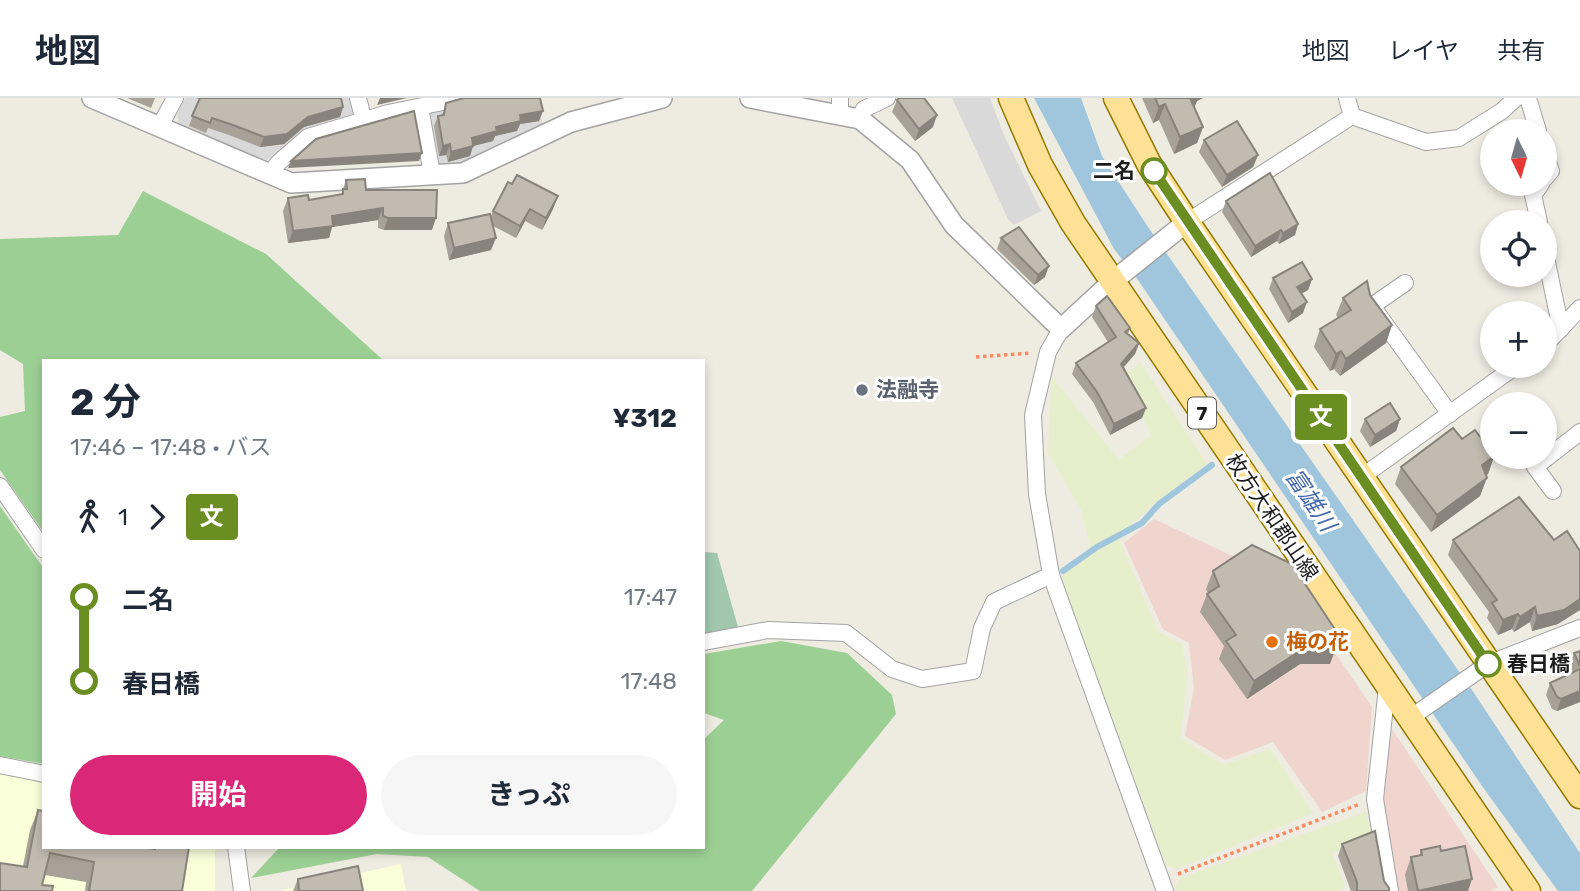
<!DOCTYPE html>
<html lang="ja">
<meta charset="utf-8">
<style>
body{margin:0;font-family:Rubik,"Noto Sans JP",sans-serif;background:#f6f6f7;color:#1f2937;height:100vh;display:flex;flex-direction:column;font-size:26px;white-space:nowrap}
*{box-sizing:border-box;margin:0}
p{font-size:23px;color:#747a83}
.icon{flex:none;width:38px;height:38px;fill:none;stroke:currentColor;stroke-width:2;stroke-linecap:round;stroke-linejoin:round}
.map{position:relative;flex:1;overflow:hidden}
.panel{position:absolute;left:42px;top:261px;width:663px;height:490px;display:flex;flex-direction:column;background:#fff;border-radius:0px;box-shadow:0 4px 10px #0003}
.panel>*{flex:none}
.badge{padding:0 14px;border-radius:5px;font-size:24px;line-height:46px}
.needle{width:46px;rotate:175deg}
.fabs{position:absolute;left:1480px;top:21px;display:grid;gap:14px}
.fabs a{display:grid;place-items:center;width:77px;height:77px;border-radius:50%;background:#fff;box-shadow:0 4px 10px #0003;font-size:35px}
.map>.badge{position:absolute;translate:-50% -50%;box-shadow:0 0 0 4px #fff}
.legs{display:flex;align-items:center;gap:10px;height:77px;padding:0 28px;font-size:23px}
.legs p{margin-inline-start:auto}
.overview{display:flex;align-items:center;justify-content:space-between;height:119px;padding:0 28px}
h1{font-size:38px;font-weight:700;line-height:52px}
.primary-button{display:flex;gap:14px;margin-top:auto;padding:14px 28px}
.primary-button a{flex:1;height:80px;border-radius:42px;background:#db2777;color:#fff;font-size:28px;font-weight:700;line-height:80px;text-align:center}
.primary-button a+a{background:#f6f6f7;color:#1f2937}
ul{padding:0 28px;list-style:none}
li{display:flex;align-items:center;gap:24px;height:84px;font-size:26px}
li i{display:grid;place-items:center;width:10px;height:100%;margin:0 9px;background:currentColor}
li i::after{content:'';width:18px;height:18px;margin:-9px;border:5px solid;border-radius:50%;background:#fff}
li p{margin-inline-start:auto}
li:first-child i{background:linear-gradient(#0000 50%,currentColor 0)}
li:last-child i{background:linear-gradient(currentColor 50%,#0000 0)}
header{display:flex;align-items:center;gap:42px;box-sizing:border-box;height:98px;padding:0 35px;background:#fff;border-bottom:2px solid #e0e1e3}
header strong{font-size:33px}
nav{display:flex;gap:38px;margin-inline-start:auto;font-size:24px}
.map>svg:first-child{display:block}
.residential{fill:#dad9d9}
.commercial{fill:#f0d5cf}
.education{fill:#f9ffd9}
.farmland{fill:#e6eecb}
.forest{fill:#9ccf94}
.cemetery{fill:#a1c7ad}
.water{fill:#9fc6dd}
.lines{fill:none;stroke-linecap:round;stroke-linejoin:round}
.stream{stroke:#9fc6dd;stroke-width:6}
.minor-casing{stroke:#a3a3a3;stroke-width:18}
.tertiary-casing{stroke:#a3a3a3;stroke-width:22}
.primary-casing{stroke:#947900;stroke-width:27}
.path{stroke:#fe8a62;stroke-width:3.5;stroke-dasharray:3.5 3.5;stroke-linecap:butt}
.minor{stroke:#fff;stroke-width:16}
.tertiary{stroke:#fff;stroke-width:19}
.primary{stroke:#ffe195;stroke-width:24}
.wall{fill:#a7a197}
.shaded-wall{fill:#88837b}
.building{fill:#c2bbb0;stroke:#88837b;stroke-width:2}
.line-1-casing{stroke:#fff;stroke-width:16}
.line-1{stroke:#6b8e23;stroke-width:10}
.stop-1-dot{fill:#fff;stroke:#6b8e23;stroke-width:3.5}
.worship-dot{fill:#6b7280;stroke:#fff;stroke-width:2.5}
.food-dot{fill:#e8710a;stroke:#fff;stroke-width:2.5}
.labels{text-anchor:middle;stroke-width:6;stroke-linejoin:round;paint-order:stroke}
.shield{fill:#fff;stroke:#606060;stroke-width:2}
.shield-label{font-size:19px;font-weight:bold;fill:#1c1c1c}
.stop-label{font-size:21px;font-weight:bold;fill:#1c1c1c;stroke:#fff;text-anchor:end}
.worship-label{font-size:21px;font-weight:bold;fill:#5b616d;stroke:#fff;text-anchor:start}
.street-label{font-size:21px;fill:#1c1c1c;stroke:#fff}
.food-label{font-size:21px;font-weight:bold;fill:#c56008;stroke:#fff;text-anchor:start}
.water-label{font-size:23px;font-style:italic;fill:#466aae;stroke:#fff}
</style>
<header>
<strong>地図</strong>
<nav><a>地図</a><a>レイヤ</a><a>共有</a></nav>
</header>
<div class="map">
<svg width="1580" height="793" viewBox="0 0 1580 793">
<rect width="100%" height="100%" fill="#eeebe1"/>
<g class="residential">
<path d="M 185,0 L 352,0 L 355,16 L 304,34 L 259,68 L 180,32 L 177,17 Z"/>
<path d="M 538,0 L 543,29 L 463,68 L 443,71 L 438,63 L 429,17 L 435,10 Z"/>
<path d="M 952,0 L 990,0 L 1003,35 L 1041,113 L 1014,127 L 1008,121 Z"/>
</g>
<g class="commercial">
<path d="M 1154,421 L 1286,483 L 1372,609 L 1366,693 L 1322,714 L 1273,644 L 1225,662 L 1185,638 L 1194,590 L 1189,545 L 1163,531 L 1124,445 Z"/>
<path d="M 1392,631 L 1498,789 L 1491,793 L 1395,793 L 1384,712 L 1384,682 Z"/>
</g>
<g class="education">
<path d="M 0,675 L 44,683 L 44,749 L 215,749 L 215,793 L 0,793 Z"/>
<path d="M 401,766 L 406,793 L 282,793 L 283,792 Z"/>
</g>
<g class="farmland">
<path d="M 1140,264 L 1207,366 L 1155,405 L 1118,439 L 1158,534 L 1182,546 L 1188,579 L 1180,640 L 1223,667 L 1270,651 L 1313,715 L 1177,771 L 1166,767 L 1060,479 L 1091,453 L 1082,413 L 1048,355 L 1052,279 L 1119,362 L 1151,337 L 1124,278 Z"/>
<path d="M 1366,714 L 1372,737 L 1332,755 L 1345,788 L 1340,793 L 1175,793 L 1174,789 L 1181,780 Z"/>
</g>
<g class="forest">
<path d="M 143,93 L 266,156 L 383,262 L 44,262 L 44,435 L 0,372 L 0,319 L 25,313 L 23,266 L 0,252 L 0,141 L 118,137 Z"/>
<path d="M 0,408 L 44,471 L 44,666 L 0,658 Z"/>
<path d="M 781,543 L 847,555 L 892,597 L 896,616 L 752,793 L 480,793 L 428,759 L 377,756 L 251,780 L 280,749 L 704,749 L 704,641 L 724,622 L 704,615 L 704,556 Z"/>
</g>
<path class="cemetery" d="M 704,454 L 717,455 L 738,529 L 704,536 Z"/>
<path class="water" d="M 1034,0 L 1081,0 L 1102,58 L 1148,129 L 1474,595 L 1580,755 L 1580,793 L 1558,793 L 1482,688 L 1138,182 L 1114,151 Z"/>
<g class="lines">
<path class="stream" d="M 1063,473 L 1097,449 L 1142,425 L 1159,406 L 1212,367"/>
<defs>
<g id="minor">
<path d="M 358,0 L 364,23"/>
<path d="M 1347,0 L 1352,18"/>
<path d="M 1528,0 L 1538,33"/>
<path d="M 420,9 L 432,76"/>
<path d="M 840,17 L 840,0"/>
<path d="M 860,21 L 864,11 L 887,0"/>
<path d="M 160,28 L 175,0"/>
<path d="M 1545,56 L 1551,73 L 1545,80"/>
<path d="M 270,76 L 278,65 L 308,39 L 388,15 L 463,0"/>
<path d="M 1187,124 L 1352,18 L 1426,44 L 1459,40 L 1502,13 L 1516,0"/>
<path d="M 1539,124 L 1533,97 L 1541,86"/>
<path d="M 1545,155 L 1561,231"/>
<path d="M 1405,185 L 1372,208 L 1450,316"/>
<path d="M 1061,231 L 1048,254 L 1033,317 L 1037,396 L 1051,477 L 1165,793"/>
<path d="M 1545,247 L 1580,210"/>
<path d="M 1363,378 L 1516,268"/>
<path d="M 0,388 L 44,452"/>
<path d="M 1553,393 L 1535,369 L 1580,334"/>
<path d="M 704,544 L 768,532 L 846,535 L 892,571 L 922,581 L 973,573 L 982,530 L 994,504 L 1051,477"/>
<path d="M 1387,589 L 1375,701 L 1390,793"/>
<path d="M 1410,620 L 1488,566 L 1580,530"/>
<path d="M 0,667 L 44,676"/>
<path d="M 236,749 L 242,793"/>
</g>
<g id="tertiary">
<path d="M 92,0 L 291,85 L 463,75 L 571,24 L 662,0"/>
<path d="M 750,0 L 860,21 L 910,62 L 954,127 L 1061,231 L 1113,183 L 1187,124"/>
</g>
<g id="primary">
<path d="M 1011,0 L 1040,67 L 1073,125 L 1528,793"/>
<path d="M 1116,0 L 1149,66 L 1187,124 L 1580,698"/>
</g>
</defs>
<use href="#minor" class="minor-casing"/>
<use href="#tertiary" class="tertiary-casing"/>
<use href="#primary" class="primary-casing"/>
<g class="path">
<path d="M 976,259 L 1032,255"/>
<path d="M 1178,776 L 1360,706"/>
</g>
<use href="#minor" class="minor"/>
<use href="#tertiary" class="tertiary"/>
<use href="#primary" class="primary"/>
</g>
<g class="wall">
<path d="M 127,0 L 155,0 L 151,10 Z"/>
<path d="M 196,0 L 341,0 L 343,9 L 340,19 L 304,29 L 284,46 L 260,49 L 229,37 L 208,30 L 206,35 L 189,28 L 199,1 Z"/>
<path d="M 1142,0 L 1203,0 L 1197,3 L 1194,10 L 1203,29 L 1197,45 L 1174,56 L 1159,22 L 1153,25 Z"/>
<path d="M 897,2 L 933,29 L 915,43 L 892,14 Z"/>
<path d="M 446,5 L 539,23 L 520,26 L 517,33 L 495,38 L 493,43 L 473,48 L 470,58 L 448,64 L 446,57 L 439,58 L 434,28 L 438,18 L 442,17 Z"/>
<path d="M 1204,42 L 1258,57 L 1253,69 L 1222,89 L 1199,54 Z"/>
<path d="M 346,82 L 366,92 L 432,132 L 384,132 L 378,130 L 378,122 L 332,129 L 329,140 L 288,145 L 283,113 L 288,100 L 309,102 L 341,97 Z"/>
<path d="M 512,86 L 558,98 L 553,111 L 542,132 L 525,123 L 516,140 L 493,128 L 491,152 L 449,162 L 444,138 L 448,125 L 491,118 L 493,113 Z"/>
<path d="M 1226,103 L 1298,126 L 1295,137 L 1279,146 L 1277,143 L 1251,159 L 1222,114 Z"/>
<path d="M 1001,140 L 1045,179 L 1034,187 L 997,151 Z"/>
<path d="M 1273,180 L 1312,181 L 1308,192 L 1301,196 L 1303,215 L 1288,225 L 1269,191 Z"/>
<path d="M 1370,197 L 1392,227 L 1386,245 L 1340,278 L 1334,271 L 1330,273 L 1314,249 L 1320,231 L 1338,220 L 1336,217 L 1343,200 Z"/>
<path d="M 1096,208 L 1130,230 L 1128,236 L 1139,245 L 1135,256 L 1124,269 L 1146,310 L 1142,320 L 1110,337 L 1093,304 L 1072,276 L 1076,265 L 1108,244 L 1092,219 Z"/>
<path d="M 1365,321 L 1400,321 L 1396,333 L 1370,349 L 1360,333 Z"/>
<path d="M 1462,341 L 1494,359 L 1488,376 L 1486,377 L 1480,398 L 1431,434 L 1395,386 L 1401,369 Z"/>
<path d="M 1453,442 L 1558,526 L 1532,533 L 1530,524 L 1514,534 L 1512,531 L 1498,537 L 1487,520 L 1489,514 L 1448,457 Z"/>
<path d="M 1213,473 L 1330,566 L 1300,566 L 1247,601 L 1219,561 L 1224,548 L 1200,514 L 1207,496 L 1208,495 L 1206,491 Z"/>
<path d="M 1580,553 L 1580,604 L 1557,613 L 1552,611 L 1546,597 L 1550,585 L 1573,574 L 1570,568 L 1574,555 Z"/>
<path d="M 38,712 L 44,749 L 152,750 L 152,749 L 189,749 L 182,793 L 85,793 L 86,784 L 45,777 L 0,793 L 23,768 L 30,732 Z"/>
<path d="M 1342,746 L 1384,783 L 1389,793 L 1351,793 L 1338,758 Z"/>
<path d="M 1421,752 L 1441,753 L 1468,793 L 1408,793 L 1405,777 L 1411,759 L 1419,758 Z"/>
<path d="M 298,781 L 363,793 L 293,793 Z"/>
</g>
<g class="shaded-wall">
<path d="M 380,0 L 407,0 L 377,7 Z"/>
<path d="M 1189,0 L 1203,0 L 1197,3 L 1193,12 Z"/>
<path d="M 1165,6 L 1159,22 L 1153,25 L 1159,9 Z"/>
<path d="M 343,9 L 340,19 L 304,29 L 284,46 L 260,49 L 264,39 L 308,19 Z"/>
<path d="M 543,13 L 539,23 L 520,26 L 517,33 L 495,38 L 493,43 L 473,48 L 470,58 L 448,64 L 451,54 L 472,40 L 520,17 Z"/>
<path d="M 937,17 L 933,29 L 915,43 L 919,31 Z"/>
<path d="M 1203,29 L 1197,45 L 1174,56 L 1180,39 Z"/>
<path d="M 450,46 L 446,57 L 439,58 L 443,48 Z"/>
<path d="M 422,55 L 419,63 L 288,70 L 291,63 Z"/>
<path d="M 1258,57 L 1253,69 L 1222,89 L 1227,77 Z"/>
<path d="M 558,98 L 553,111 L 542,132 L 546,120 Z"/>
<path d="M 383,110 L 378,122 L 332,129 L 329,140 L 288,145 L 293,133 L 332,118 Z"/>
<path d="M 530,111 L 525,123 L 516,140 L 520,128 Z"/>
<path d="M 388,120 L 436,120 L 432,132 L 384,132 Z"/>
<path d="M 1298,126 L 1295,137 L 1279,146 L 1283,135 Z"/>
<path d="M 1281,132 L 1277,143 L 1251,159 L 1255,148 Z"/>
<path d="M 496,140 L 491,152 L 449,162 L 454,150 Z"/>
<path d="M 1049,168 L 1045,179 L 1034,187 L 1038,177 Z"/>
<path d="M 1312,181 L 1308,192 L 1293,200 L 1297,189 Z"/>
<path d="M 1307,204 L 1303,215 L 1288,225 L 1292,214 Z"/>
<path d="M 1392,227 L 1386,245 L 1340,278 L 1346,261 Z"/>
<path d="M 1139,245 L 1135,256 L 1117,276 L 1121,266 Z"/>
<path d="M 1341,253 L 1334,271 L 1330,273 L 1336,256 Z"/>
<path d="M 1146,310 L 1142,320 L 1110,337 L 1114,326 Z"/>
<path d="M 1400,321 L 1396,333 L 1370,349 L 1375,337 Z"/>
<path d="M 1493,359 L 1494,359 L 1488,376 L 1475,385 L 1482,367 Z"/>
<path d="M 1487,380 L 1480,398 L 1431,434 L 1437,417 Z"/>
<path d="M 1580,501 L 1580,512 L 1558,526 L 1532,533 L 1537,518 Z"/>
<path d="M 1535,509 L 1530,524 L 1514,534 L 1520,519 Z"/>
<path d="M 1518,516 L 1512,531 L 1498,537 L 1503,522 Z"/>
<path d="M 1340,539 L 1330,566 L 1300,566 L 1247,601 L 1254,583 L 1306,549 Z"/>
<path d="M 1580,593 L 1580,604 L 1557,613 L 1561,601 Z"/>
<path d="M 1472,781 L 1468,793 L 1418,793 Z"/>
</g>
<g class="building">
<path d="M 200,0 L 341,0 L 343,9 L 308,19 L 287,36 L 264,39 L 233,27 L 212,20 L 210,25 L 192,18 Z"/>
<path d="M 464,0 L 540,0 L 543,13 L 520,17 L 521,23 L 496,29 L 497,33 L 472,40 L 473,48 L 451,54 L 450,46 L 443,48 L 438,18 L 444,17 L 446,5 Z"/>
<path d="M 899,0 L 924,0 L 937,17 L 919,31 L 897,2 Z"/>
<path d="M 1155,0 L 1190,0 L 1203,29 L 1180,39 L 1165,6 L 1159,9 Z"/>
<path d="M 414,13 L 422,55 L 291,63 L 316,41 Z"/>
<path d="M 1237,23 L 1258,57 L 1227,77 L 1204,42 Z"/>
<path d="M 1270,75 L 1298,126 L 1283,135 L 1281,132 L 1255,148 L 1226,103 Z"/>
<path d="M 517,77 L 558,98 L 546,120 L 530,111 L 520,128 L 493,113 L 508,84 L 512,86 Z"/>
<path d="M 365,81 L 366,92 L 437,92 L 436,120 L 388,120 L 383,118 L 383,110 L 332,118 L 333,128 L 293,133 L 288,100 L 308,97 L 309,102 L 343,96 L 343,91 L 347,91 L 346,82 Z"/>
<path d="M 490,116 L 496,140 L 454,150 L 448,125 Z"/>
<path d="M 1019,129 L 1049,168 L 1038,177 L 1001,140 Z"/>
<path d="M 1302,164 L 1312,181 L 1297,189 L 1307,204 L 1292,214 L 1273,180 Z"/>
<path d="M 1367,183 L 1370,197 L 1392,227 L 1346,261 L 1341,253 L 1336,256 L 1320,231 L 1351,212 L 1343,200 Z"/>
<path d="M 1107,198 L 1130,230 L 1125,234 L 1139,245 L 1121,266 L 1146,310 L 1114,326 L 1097,294 L 1076,265 L 1116,239 L 1096,208 Z"/>
<path d="M 1390,305 L 1400,321 L 1375,337 L 1365,321 Z"/>
<path d="M 1453,330 L 1462,341 L 1475,332 L 1493,356 L 1493,359 L 1482,367 L 1487,380 L 1437,417 L 1401,369 Z"/>
<path d="M 1519,399 L 1554,442 L 1567,433 L 1580,453 L 1580,501 L 1564,512 L 1537,518 L 1535,509 L 1520,519 L 1518,516 L 1503,522 L 1492,505 L 1497,502 L 1453,442 Z"/>
<path d="M 1252,447 L 1292,466 L 1340,539 L 1336,548 L 1306,549 L 1254,583 L 1226,543 L 1236,537 L 1207,496 L 1219,488 L 1213,473 Z"/>
<path d="M 1580,553 L 1580,568 L 1574,555 Z"/>
<path d="M 1580,571 L 1580,593 L 1561,601 L 1557,599 L 1550,585 Z"/>
<path d="M 38,712 L 44,713 L 44,749 L 145,749 L 155,751 L 155,749 L 189,749 L 182,793 L 89,793 L 94,764 L 50,755 L 42,787 L 53,788 L 52,793 L 0,793 L 0,765 L 27,769 Z"/>
<path d="M 1375,733 L 1384,783 L 1389,790 L 1389,793 L 1357,793 L 1357,784 L 1342,746 Z"/>
<path d="M 1440,748 L 1441,753 L 1465,748 L 1472,781 L 1418,793 L 1411,759 L 1422,757 L 1421,752 Z"/>
<path d="M 358,768 L 363,793 L 299,793 L 298,781 Z"/>
</g>
<g class="lines">
<defs>
<path id="line-1" d="M 1154,73 L 1488,566"/>
</defs>
<use href="#line-1" class="line-1-casing"/>
<use href="#line-1" class="line-1"/>
</g>
<g class="stop-1-dot">
<circle cx="1154" cy="73" r="12"/>
<circle cx="1488" cy="566" r="12"/>
</g>
<circle class="worship-dot" cx="862" cy="292" r="7"/>
<circle class="food-dot" cx="1272" cy="544" r="7"/>
<g class="labels">
<rect class="shield" x="1188" y="299.5" width="28" height="31" rx="5"/>
<g class="shield-label">
<text x="1202" y="322">7</text>
</g>
<g class="stop-label">
<text x="1135" y="80">二名</text>
<text x="1507" y="573" text-anchor="start">春日橋</text>
</g>
<g class="worship-label">
<text x="876" y="299">法融寺</text>
</g>
<g class="street-label">
<text transform="translate(1272 419) rotate(56)" y="7">枚方大和郡山線</text>
</g>
<g class="food-label">
<text x="1286" y="551">梅の花</text>
</g>
<g class="water-label">
<text transform="translate(1311 402) rotate(56)" y="8">富雄川</text>
</g>
</g>
</svg>
<div class="fabs">
<a><svg class="needle" viewBox="-14 -14 28 28"><path d="M0-13l5 13h-10z" fill="#e53935"/><path d="M0 13l5-13h-10z" fill="#747a83"/></svg></a>
<a><svg class="icon" aria-label="locate" viewBox="0 0 24 24"><circle cx="12" cy="12" r="6"/><path d="M12 2v4M12 18v4M2 12h4M18 12h4"/></svg></a>
<a>+</a>
<a>−</a>
</div>
<b class="badge" style="left:1321px;top:319px;background:#6b8e23;color:#fff">文</b>
<section class="panel">
<div class="overview"><div><h1>2 分</h1><p>17:46 – 17:48 · バス</p></div><b>¥312</b></div>
<div class="legs"><svg class="icon" aria-label="walk" viewBox="0 0 24 24"><circle cx="13" cy="4" r="2"/><path d="M13 8l-2 6 4 7M11 14l-3 7M7 12l3-4h3l4 4"/></svg>1<svg class="icon" aria-label="forward" viewBox="0 0 24 24"><path d="M9 5l7 7-7 7"/></svg><b class="badge" style="background:#6b8e23;color:#fff">文</b></div>
<ul>
<li><i style="color:#6b8e23"></i><b>二名</b><p>17:47</p></li>
<li><i style="color:#6b8e23"></i><b>春日橋</b><p>17:48</p></li>
</ul>
<div class="primary-button"><a>開始</a><a>きっぷ</a></div>
</section>
</div>
